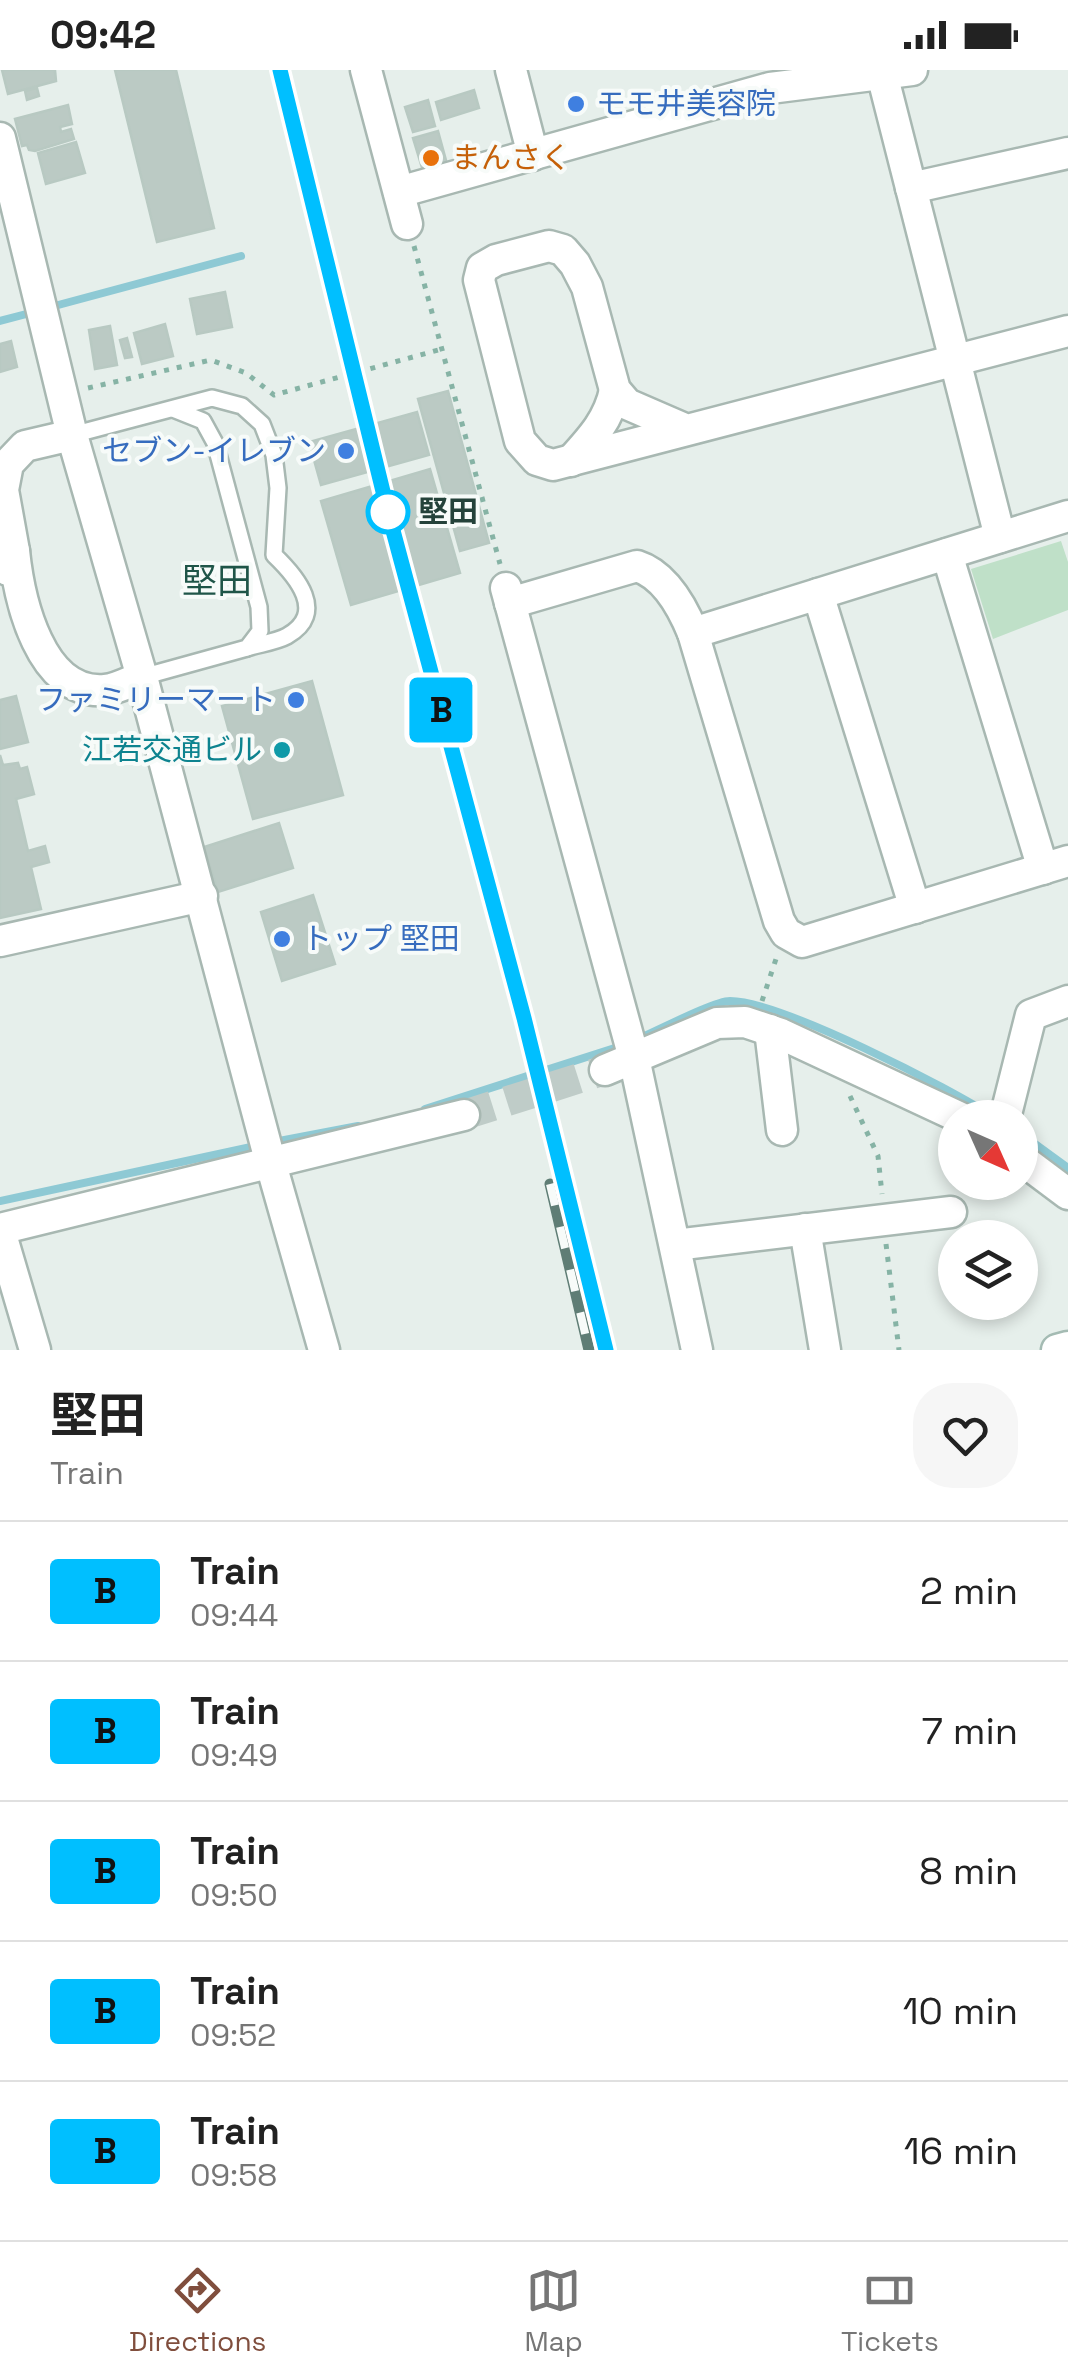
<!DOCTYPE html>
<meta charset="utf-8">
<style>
body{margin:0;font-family:"Space Grotesk","Noto Sans JP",sans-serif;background:#f6f6f6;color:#222;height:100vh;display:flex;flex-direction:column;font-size:38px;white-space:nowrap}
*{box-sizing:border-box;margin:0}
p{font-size:32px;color:#767676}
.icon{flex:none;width:55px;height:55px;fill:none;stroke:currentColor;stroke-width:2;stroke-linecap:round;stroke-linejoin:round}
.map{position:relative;height:1280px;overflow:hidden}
.drawer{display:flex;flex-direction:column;background:#fff;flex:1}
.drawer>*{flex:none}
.badge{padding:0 20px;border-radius:8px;font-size:35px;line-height:65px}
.needle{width:65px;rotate:135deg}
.fabs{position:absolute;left:938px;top:1030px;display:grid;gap:20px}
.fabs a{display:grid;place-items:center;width:100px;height:100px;border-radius:50%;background:#fff;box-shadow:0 5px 15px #0003;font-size:50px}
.map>.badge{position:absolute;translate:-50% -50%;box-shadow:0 0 0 5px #fff}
.round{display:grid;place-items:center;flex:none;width:105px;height:105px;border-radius:40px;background:#f6f6f6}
.summary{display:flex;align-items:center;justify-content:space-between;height:170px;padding:0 50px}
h1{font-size:48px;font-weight:700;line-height:75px}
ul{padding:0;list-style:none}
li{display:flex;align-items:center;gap:30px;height:140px;padding:0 50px;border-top:2px solid #e0e0e0}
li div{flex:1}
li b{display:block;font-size:38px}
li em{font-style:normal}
li .badge{min-width:110px;font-weight:700;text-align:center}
.status{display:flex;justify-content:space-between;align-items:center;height:70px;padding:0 50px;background:#fff;direction:ltr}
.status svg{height:28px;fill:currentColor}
.dock{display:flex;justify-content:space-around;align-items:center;height:140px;border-top:2px solid #e0e0e0;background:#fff;font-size:28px;color:#767676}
.dock a{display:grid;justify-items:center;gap:5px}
.dock .on{color:#804e3d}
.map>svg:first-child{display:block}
.green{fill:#bfe0c8}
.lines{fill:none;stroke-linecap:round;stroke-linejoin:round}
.stream{stroke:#8ec9d4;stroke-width:8}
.building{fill:#bbcac4;stroke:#b8c9c2;stroke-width:2.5}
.street-tunnel{stroke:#bfccc8;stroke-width:30;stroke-dasharray:30 15;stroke-linecap:butt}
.lane-casing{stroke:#a8b8b2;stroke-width:20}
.street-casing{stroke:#a8b8b2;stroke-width:35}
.secondary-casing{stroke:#a4bbb3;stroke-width:35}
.path{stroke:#86b3a5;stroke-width:5;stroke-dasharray:5 8;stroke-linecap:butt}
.lane{stroke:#fff;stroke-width:15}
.street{stroke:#fff;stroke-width:30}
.secondary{stroke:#fff;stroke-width:30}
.rail-casing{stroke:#5f7d75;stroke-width:11}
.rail{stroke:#f7fbf9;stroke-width:8;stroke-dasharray:22;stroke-linecap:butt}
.line-casing{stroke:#fff;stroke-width:22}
.line{stroke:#00bfff;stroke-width:15}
.shop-dot{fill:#3f7fe0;stroke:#f7fbf9;stroke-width:4}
.food-dot{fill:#e8710a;stroke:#f7fbf9;stroke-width:4}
.stop-dot{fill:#fff;stroke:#00bfff;stroke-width:5}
.culture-dot{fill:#0f9aa8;stroke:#f7fbf9;stroke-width:4}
.labels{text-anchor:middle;stroke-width:8;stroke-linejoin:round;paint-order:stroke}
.shop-label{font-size:30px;fill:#366cbe;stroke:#f7fbf9;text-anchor:start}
.food-label{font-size:30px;fill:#c56008;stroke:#f7fbf9;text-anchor:start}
.stop-label{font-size:30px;font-weight:bold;fill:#24423a;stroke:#f7fbf9;text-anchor:start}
.culture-label{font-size:30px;fill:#0d838f;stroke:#f7fbf9;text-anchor:end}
.quarter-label{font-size:35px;fill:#1f5548;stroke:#f7fbf9}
</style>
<div class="status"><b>09:42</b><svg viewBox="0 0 49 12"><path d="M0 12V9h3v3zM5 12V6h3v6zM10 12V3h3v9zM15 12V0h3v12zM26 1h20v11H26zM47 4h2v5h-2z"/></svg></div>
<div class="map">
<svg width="1068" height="1280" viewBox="0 0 1068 1280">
<rect width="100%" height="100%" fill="#e6efeb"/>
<path class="green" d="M 1061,471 L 1068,492 L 1068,540 L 993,569 L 971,499 Z"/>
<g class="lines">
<g class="stream">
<path d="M 47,238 L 241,186"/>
<path d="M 0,251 L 34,242"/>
<path d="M 638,969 C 657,961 714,931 730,931 C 780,931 950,1018 995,1048"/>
<path d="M 425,1039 L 621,976"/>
<path d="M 1020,1063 L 1068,1098"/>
<path d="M 274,1072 L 358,1056"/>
<path d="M 0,1131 L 260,1075"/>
</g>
</g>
<g class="building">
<path d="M 2,0 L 55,0 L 56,11 L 8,24 Z"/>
<path d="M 115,0 L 176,0 L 214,158 L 157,172 Z"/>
<path d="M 37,18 L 39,26 L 27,30 L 25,21 Z"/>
<path d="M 474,20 L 479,38 L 441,50 L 436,32 Z"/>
<path d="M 428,30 L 435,56 L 413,62 L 405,37 Z"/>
<path d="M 68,35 L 72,54 L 60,57 L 61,62 L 71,59 L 74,69 L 35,81 L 29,80 L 27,75 L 22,76 L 15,49 Z"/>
<path d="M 438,61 L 447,94 L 423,101 L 413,68 Z"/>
<path d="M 76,72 L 85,103 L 46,114 L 38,83 Z"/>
<path d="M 225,222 L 232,257 L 197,264 L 190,229 Z"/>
<path d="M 165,254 L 173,286 L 142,294 L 134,263 Z"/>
<path d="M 110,256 L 117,295 L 95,299 L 89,260 Z"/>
<path d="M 127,268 L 132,287 L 125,288 L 120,270 Z"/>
<path d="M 11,271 L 17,297 L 0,302 L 0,274 Z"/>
<path d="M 448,321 L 489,473 L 460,481 L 418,329 Z"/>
<path d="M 417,342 L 429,385 L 321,415 L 309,372 Z"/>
<path d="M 430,399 L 460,503 L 351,535 L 321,431 Z"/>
<path d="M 312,611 L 343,725 L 253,749 L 222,636 Z"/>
<path d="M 16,626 L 28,672 L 0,679 L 0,630 Z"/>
<path d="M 0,685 L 3,695 L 18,693 L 20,699 L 27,697 L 34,724 L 16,729 L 28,781 L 45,776 L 49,792 L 31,797 L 41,839 L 0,848 Z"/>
<path d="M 279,753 L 293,798 L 218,822 L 204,777 Z"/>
<path d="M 313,825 L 335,894 L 282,911 L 261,842 Z"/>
</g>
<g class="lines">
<path class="street-tunnel" d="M 464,1045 L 605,1000"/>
<defs>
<g id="lane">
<path d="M 72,365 L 212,328 L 242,336 L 262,354 L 274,385 L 278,418 L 274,485 C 296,506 328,543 287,566 C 276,572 259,574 247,578"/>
<path d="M 142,607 L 247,578 L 260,561 L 259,537 L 215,373 L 203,351 L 173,339"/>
</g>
<g id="street">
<path d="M 366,0 L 407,154"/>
<path d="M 511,0 L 533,85"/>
<path d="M 881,0 L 1000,467"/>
<path d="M 0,68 L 72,365 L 142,607 L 271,1094 L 324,1280"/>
<path d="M 911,118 L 1068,83"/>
<path d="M 399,122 L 770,18 L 912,0"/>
<path d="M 687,360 L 627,334 L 615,320 L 587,217 L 575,194 L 563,180 L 549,176 L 496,190 L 482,198 L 479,210 L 520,371 L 537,390 L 553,395 L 1068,261"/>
<path d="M 571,391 C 591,369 609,350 615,320"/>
<path d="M 14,481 C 19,529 40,626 105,620 C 117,619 131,611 142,607"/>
<path d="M 947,484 L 1043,799"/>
<path d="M 8,500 L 14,481 L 3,420 L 8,394 L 25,376 L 72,365"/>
<path d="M 506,518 L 634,988 L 697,1280"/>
<path d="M 818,524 L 915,838"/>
<path d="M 510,533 L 637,496 C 665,505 682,536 693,563 L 779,851 L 786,863 L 802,872 L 1068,791"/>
<path d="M 693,563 L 1068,446"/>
<path d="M 0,871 L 202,826"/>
<path d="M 770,960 L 782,1060"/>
<path d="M 605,1000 L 717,953 L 745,952 L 781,964 L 961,1048"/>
<path d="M 1005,1048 L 1031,945 L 1068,931"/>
<path d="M 1020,1088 L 1068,1124"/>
<path d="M 0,1159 L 464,1045"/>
<path d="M 805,1159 L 825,1280"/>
<path d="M 0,1161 L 35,1280"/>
<path d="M 675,1175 L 951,1142"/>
</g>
<path id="secondary" d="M 1057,1280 L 1068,1277"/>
</defs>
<use href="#lane" class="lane-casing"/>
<use href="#street" class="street-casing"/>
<use href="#secondary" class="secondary-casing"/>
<g class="path">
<path d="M 414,176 L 500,494"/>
<path d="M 88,318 L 211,290 L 246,303 L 274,325 L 442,279"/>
<path d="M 762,931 L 776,889"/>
<path d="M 850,1026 L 878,1086 L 882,1124"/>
<path d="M 886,1174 L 899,1280"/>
</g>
<use href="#lane" class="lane"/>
<use href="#street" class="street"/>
<use href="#secondary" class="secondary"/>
<defs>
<g id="rail">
<path d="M 280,0 L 387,442 L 524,948 L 606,1280"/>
<path d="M 550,1114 L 589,1280"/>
</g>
</defs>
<use href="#rail" class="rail-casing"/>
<use href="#rail" class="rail"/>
</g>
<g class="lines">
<defs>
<path id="line" d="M 280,0 L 388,442 L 524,948 L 606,1280"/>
</defs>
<use href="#line" class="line-casing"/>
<use href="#line" class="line"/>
</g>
<g class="shop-dot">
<circle cx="576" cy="34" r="10"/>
<circle cx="346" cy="381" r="10"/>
<circle cx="296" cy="630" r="10"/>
<circle cx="282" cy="869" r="10"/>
</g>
<circle class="food-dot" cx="431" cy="88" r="10"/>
<circle class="stop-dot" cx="388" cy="442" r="20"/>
<circle class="culture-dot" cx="282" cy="680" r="10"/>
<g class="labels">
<g class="shop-label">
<text x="596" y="44">モモ井美容院</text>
<text x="326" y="391" text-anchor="end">セブン-イレブン</text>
<text x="276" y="640" text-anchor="end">ファミリーマート</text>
<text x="302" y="879">トップ 堅田</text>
</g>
<g class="food-label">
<text x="451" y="98">まんさく</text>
</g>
<g class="stop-label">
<text x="418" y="452">堅田</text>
</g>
<g class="culture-label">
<text x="262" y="690">江若交通ビル</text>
</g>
<g class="quarter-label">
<text x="217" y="523">堅田</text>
</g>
</g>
</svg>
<div class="fabs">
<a><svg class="needle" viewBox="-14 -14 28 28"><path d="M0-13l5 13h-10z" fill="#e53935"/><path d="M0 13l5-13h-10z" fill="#767676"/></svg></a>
<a><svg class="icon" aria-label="layers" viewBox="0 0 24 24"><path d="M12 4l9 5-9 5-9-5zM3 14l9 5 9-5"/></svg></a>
</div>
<b class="badge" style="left:441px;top:640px;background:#00bfff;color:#111">B</b>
</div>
<section class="drawer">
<div class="summary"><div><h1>堅田</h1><p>Train</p></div><a class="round"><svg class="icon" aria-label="heart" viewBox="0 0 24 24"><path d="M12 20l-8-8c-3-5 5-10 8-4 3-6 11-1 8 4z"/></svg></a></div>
<ul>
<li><span class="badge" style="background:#00bfff;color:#111">B</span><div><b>Train</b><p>09:44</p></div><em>2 min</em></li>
<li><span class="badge" style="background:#00bfff;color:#111">B</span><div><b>Train</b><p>09:49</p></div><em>7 min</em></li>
<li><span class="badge" style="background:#00bfff;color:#111">B</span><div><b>Train</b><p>09:50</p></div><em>8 min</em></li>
<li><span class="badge" style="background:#00bfff;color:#111">B</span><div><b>Train</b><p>09:52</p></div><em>10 min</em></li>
<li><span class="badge" style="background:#00bfff;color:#111">B</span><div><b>Train</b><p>09:58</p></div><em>16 min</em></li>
</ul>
</section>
<nav class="dock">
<a class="on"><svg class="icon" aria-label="directions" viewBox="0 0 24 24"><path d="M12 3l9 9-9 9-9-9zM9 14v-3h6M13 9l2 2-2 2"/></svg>Directions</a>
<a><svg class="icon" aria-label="map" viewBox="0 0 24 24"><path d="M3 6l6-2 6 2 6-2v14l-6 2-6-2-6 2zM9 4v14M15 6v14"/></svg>Map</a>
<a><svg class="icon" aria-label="tickets" viewBox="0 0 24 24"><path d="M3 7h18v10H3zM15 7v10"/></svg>Tickets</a>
</nav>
